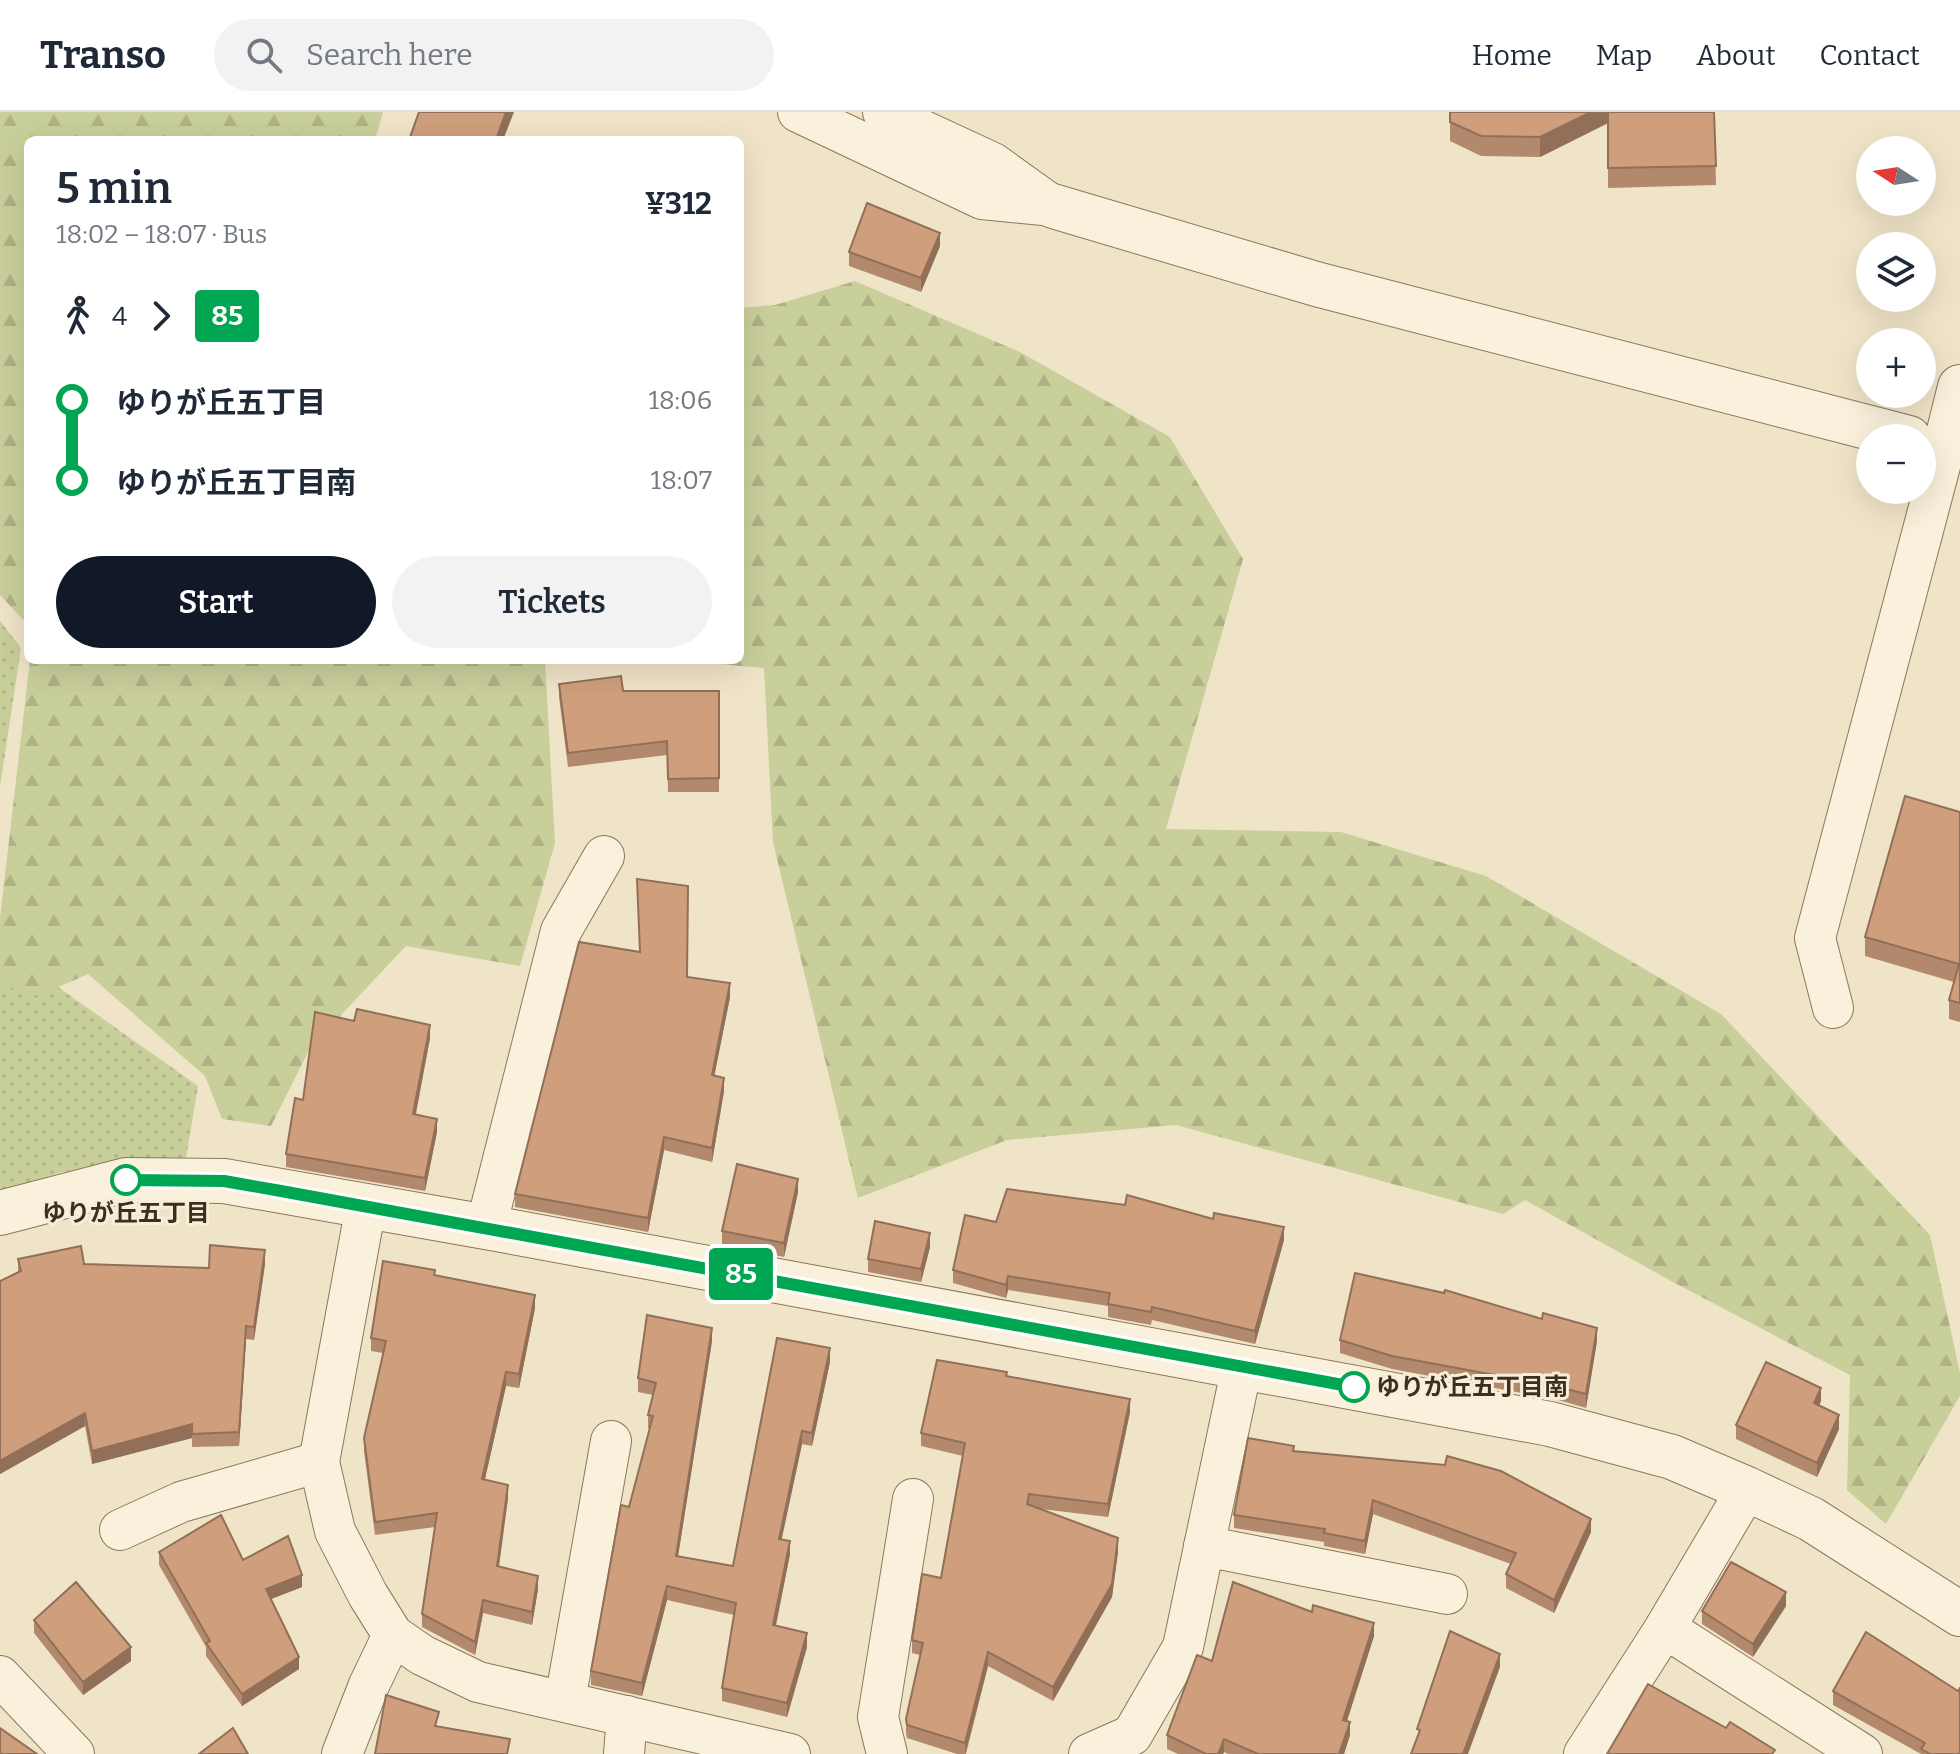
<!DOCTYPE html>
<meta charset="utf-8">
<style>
body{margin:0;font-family:Bitter,"Noto Sans JP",serif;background:#f2f2f3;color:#1f2937;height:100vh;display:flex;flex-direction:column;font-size:30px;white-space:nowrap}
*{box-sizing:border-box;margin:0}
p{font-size:26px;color:#747a83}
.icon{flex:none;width:44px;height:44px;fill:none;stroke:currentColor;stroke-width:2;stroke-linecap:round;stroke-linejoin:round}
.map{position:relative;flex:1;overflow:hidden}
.drawer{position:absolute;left:24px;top:24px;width:720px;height:528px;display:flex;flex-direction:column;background:#fff;border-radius:12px;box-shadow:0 8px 32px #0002}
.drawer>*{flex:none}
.badge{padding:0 16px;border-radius:6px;font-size:28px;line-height:52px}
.needle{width:52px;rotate:282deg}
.controls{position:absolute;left:1856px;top:24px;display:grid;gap:16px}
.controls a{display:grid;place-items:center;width:80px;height:80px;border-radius:50%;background:#fff;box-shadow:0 8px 32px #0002;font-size:40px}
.map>.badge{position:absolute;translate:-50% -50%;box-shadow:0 0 0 4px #fff}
.legs{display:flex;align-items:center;gap:12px;height:88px;padding:0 32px;font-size:26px}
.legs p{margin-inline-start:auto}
.summary{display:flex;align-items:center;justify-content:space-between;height:136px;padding:0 32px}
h1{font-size:44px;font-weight:600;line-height:60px}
.button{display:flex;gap:16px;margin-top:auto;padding:16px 32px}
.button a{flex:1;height:92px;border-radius:48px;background:#111827;color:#fff;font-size:32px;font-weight:600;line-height:92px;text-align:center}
.button a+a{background:#f2f2f3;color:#1f2937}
ul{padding:0 32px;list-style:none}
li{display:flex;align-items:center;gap:28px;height:80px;font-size:30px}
li i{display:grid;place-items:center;width:12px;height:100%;margin:0 10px;background:currentColor}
li i::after{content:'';width:20px;height:20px;margin:-10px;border:6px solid;border-radius:50%;background:#fff}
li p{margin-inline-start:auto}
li:first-child i{background:linear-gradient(#0000 50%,currentColor 0)}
li:last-child i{background:linear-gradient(currentColor 50%,#0000 0)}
header{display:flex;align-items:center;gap:48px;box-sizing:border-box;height:112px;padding:0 40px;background:#fff;border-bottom:2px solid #e0e1e3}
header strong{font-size:38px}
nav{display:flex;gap:44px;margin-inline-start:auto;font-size:28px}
.search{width:560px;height:72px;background:#f2f2f3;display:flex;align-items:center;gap:20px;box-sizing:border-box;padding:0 28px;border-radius:44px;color:#747a83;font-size:30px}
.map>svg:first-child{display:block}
.grass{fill:url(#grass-dots)}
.forest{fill:url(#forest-firs)}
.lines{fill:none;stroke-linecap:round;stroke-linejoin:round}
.minor-casing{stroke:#8d765c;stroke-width:42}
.tertiary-casing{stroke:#8d765c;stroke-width:46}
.minor{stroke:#faf1dc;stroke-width:40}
.tertiary{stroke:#faf1dc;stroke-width:44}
.wall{fill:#b2896c}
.shaded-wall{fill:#916f58}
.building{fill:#cf9f7d;stroke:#916f58;stroke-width:2}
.line-1-casing{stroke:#fff;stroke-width:18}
.line-1{stroke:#00a651;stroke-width:12}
.stop-1-dot{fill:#fff;stroke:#00a651;stroke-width:4}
.labels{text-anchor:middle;stroke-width:6;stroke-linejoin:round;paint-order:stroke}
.stop-label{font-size:24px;font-weight:bold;fill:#3d2e20;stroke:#f7eed8}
</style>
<header>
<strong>Transo</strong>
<div class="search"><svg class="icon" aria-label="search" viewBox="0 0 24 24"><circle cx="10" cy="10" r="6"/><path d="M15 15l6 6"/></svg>Search here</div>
<nav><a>Home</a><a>Map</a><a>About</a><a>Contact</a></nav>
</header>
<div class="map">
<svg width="1960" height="1642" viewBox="0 0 1960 1642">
<defs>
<pattern id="grass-dots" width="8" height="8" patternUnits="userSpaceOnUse" patternTransform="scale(2)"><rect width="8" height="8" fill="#c9cf9b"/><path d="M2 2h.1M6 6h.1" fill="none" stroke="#aeb285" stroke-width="1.8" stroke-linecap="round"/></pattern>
<pattern id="forest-firs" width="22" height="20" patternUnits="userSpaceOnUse" patternTransform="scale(2)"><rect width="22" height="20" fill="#c9cf9b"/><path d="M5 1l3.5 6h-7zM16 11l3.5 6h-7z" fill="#aeb285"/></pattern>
</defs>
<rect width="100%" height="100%" fill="#f0e4c8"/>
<g class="grass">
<path d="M 0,509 L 21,536 L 0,675 Z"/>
<path d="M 0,834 L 198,974 L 186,1046 L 62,1060 L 0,1081 Z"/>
</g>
<g class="forest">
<path d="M 0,0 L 383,0 L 375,28 L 28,28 L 28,513 L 0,483 Z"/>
<path d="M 855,169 L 1020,240 L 1170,325 L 1243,447 L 1166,717 L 1341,720 L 1486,764 L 1721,902 L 1930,1123 L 1960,1261 L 1960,1284 L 1886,1412 L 1847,1378 L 1850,1263 L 1671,1169 L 1525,1088 L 1503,1102 L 1176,1013 L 1007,1028 L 858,1086 L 773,730 L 764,556 L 673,548 L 740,548 L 740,196 L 775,193 Z"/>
<path d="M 30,548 L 545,548 L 555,731 L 520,854 L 406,834 L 310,936 L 271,1014 L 222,1007 L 205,964 L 88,862 L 38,884 L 0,872 L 0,806 Z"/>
</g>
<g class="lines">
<defs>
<g id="minor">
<path d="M 798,0 L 982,87 L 1053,94"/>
<path d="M 883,0 L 993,51 L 1050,92"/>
<path d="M 1833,896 L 1815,826 L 1945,335"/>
<path d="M 366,1094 L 319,1350 L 335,1419 L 368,1483 L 393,1523 L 422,1543 L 478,1570 L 790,1642"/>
<path d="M 486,1115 L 561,819 L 604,744"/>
<path d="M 120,1418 L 181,1390 L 319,1350"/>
<path d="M 1204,1434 L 1447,1482"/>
<path d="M 1665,1516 L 1862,1642"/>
<path d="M 0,1564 L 74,1642"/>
<path d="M 565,1589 L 611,1329"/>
<path d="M 342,1642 L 369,1573 L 393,1523"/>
<path d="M 624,1642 L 627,1604"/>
<path d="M 887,1642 L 878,1605 L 913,1387"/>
<path d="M 1089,1642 L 1132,1623 L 1183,1535 L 1242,1254"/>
<path d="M 1584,1642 L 1665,1516 L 1747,1377"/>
</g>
<g id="tertiary">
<path d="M 1053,94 L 1316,172 L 1909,326"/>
<path d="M 1945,335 L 1960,275"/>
<path d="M 0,1101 L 126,1068 L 224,1069 L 486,1115 L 1550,1312 L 1672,1345 L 1747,1377 L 1811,1407 L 1960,1502"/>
</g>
</defs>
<use href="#minor" class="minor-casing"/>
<use href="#tertiary" class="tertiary-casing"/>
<use href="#minor" class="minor"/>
<use href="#tertiary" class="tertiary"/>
</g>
<g class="wall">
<path d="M 1450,0 L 1714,0 L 1716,73 L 1608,76 L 1608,11 L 1540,45 L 1481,44 L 1450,29 Z"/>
<path d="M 940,134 L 921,180 L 849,154 L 849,140 Z"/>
<path d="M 559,572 L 623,579 L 719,579 L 719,680 L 668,680 L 667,643 L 568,655 L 559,585 Z"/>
<path d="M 1960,700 L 1960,910 L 1949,907 L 1949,888 L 1954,870 L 1865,844 L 1865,825 Z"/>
<path d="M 687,865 L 730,885 L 714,963 L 724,979 L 712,1050 L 664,1038 L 648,1120 L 515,1095 L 515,1082 Z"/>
<path d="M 430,926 L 416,1002 L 437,1020 L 425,1079 L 286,1055 L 286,1042 L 303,988 Z"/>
<path d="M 798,1080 L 784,1145 L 722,1132 L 722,1119 Z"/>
<path d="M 1284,1128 L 1255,1232 L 1152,1208 L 1151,1213 L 1108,1205 L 1108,1194 L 1008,1178 L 1006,1186 L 953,1171 L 953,1158 Z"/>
<path d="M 930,1135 L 921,1170 L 868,1160 L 868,1147 Z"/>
<path d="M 18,1147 L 84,1152 L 209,1156 L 265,1152 L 254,1228 L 246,1227 L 239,1334 L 192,1335 L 192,1326 L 92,1352 L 85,1314 L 0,1362 L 0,1169 L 18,1160 Z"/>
<path d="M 435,1163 L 535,1196 L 519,1276 L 506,1274 L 485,1367 L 508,1386 L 499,1455 L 538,1477 L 532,1513 L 483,1501 L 475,1543 L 422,1515 L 422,1502 L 435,1415 L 375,1423 L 364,1339 L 364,1326 L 383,1241 L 371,1239 L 371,1226 Z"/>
<path d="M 1340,1228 L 1597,1229 L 1586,1296 L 1555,1287 L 1392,1257 L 1340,1241 Z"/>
<path d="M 712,1229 L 678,1444 L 733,1454 L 830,1250 L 812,1334 L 802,1332 L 781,1427 L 790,1442 L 776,1514 L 807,1535 L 787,1605 L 722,1589 L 722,1576 L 734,1503 L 667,1488 L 642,1584 L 591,1573 L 591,1559 L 629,1395 L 650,1317 L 648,1316 L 648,1303 L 653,1283 L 638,1280 L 638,1266 Z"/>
<path d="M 1007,1265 L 1130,1300 L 1108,1405 L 1041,1397 L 1118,1440 L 1112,1485 L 1053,1589 L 988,1554 L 966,1642 L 957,1642 L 907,1626 L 906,1621 L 906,1607 L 920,1543 L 912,1541 L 912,1528 L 941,1466 L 963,1344 L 921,1334 L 921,1321 Z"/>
<path d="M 1821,1289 L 1819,1293 L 1839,1317 L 1817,1365 L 1736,1327 L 1736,1313 Z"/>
<path d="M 1294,1339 L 1591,1420 L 1554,1501 L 1506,1476 L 1506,1462 L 1511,1452 L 1373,1402 L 1365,1442 L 1324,1434 L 1324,1430 L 1234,1416 L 1234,1403 Z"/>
<path d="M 159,1440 L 302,1475 L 271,1487 L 299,1557 L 242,1594 L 206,1544 L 206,1535 L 159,1453 Z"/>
<path d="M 1786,1494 L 1753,1545 L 1702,1512 L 1702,1499 Z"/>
<path d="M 34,1508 L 131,1549 L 83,1583 L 34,1521 Z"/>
<path d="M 1374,1524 L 1347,1609 L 1350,1623 L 1344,1642 L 1228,1642 L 1224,1640 L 1223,1642 L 1178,1642 L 1167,1637 L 1167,1623 L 1212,1549 Z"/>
<path d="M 1833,1579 L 1958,1579 L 1960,1642 L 1921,1642 L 1833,1593 Z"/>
</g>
<g class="shaded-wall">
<path d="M 506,0 L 514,0 L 503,28 L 496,28 Z"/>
<path d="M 1591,0 L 1608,0 L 1608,11 L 1540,45 L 1540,25 Z"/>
<path d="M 940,121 L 940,134 L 921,180 L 921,166 Z"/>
<path d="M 730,871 L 730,885 L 712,976 L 712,963 Z"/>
<path d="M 430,913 L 430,926 L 413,1015 L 413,1002 Z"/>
<path d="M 724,966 L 724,979 L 712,1050 L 712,1036 Z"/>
<path d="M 437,1007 L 437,1020 L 425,1079 L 425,1066 Z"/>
<path d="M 664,1025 L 664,1038 L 648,1120 L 648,1106 Z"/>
<path d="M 798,1067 L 798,1080 L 784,1145 L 784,1131 Z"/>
<path d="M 1284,1115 L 1284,1128 L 1255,1232 L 1255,1219 Z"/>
<path d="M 930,1121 L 930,1135 L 921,1170 L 921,1157 Z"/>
<path d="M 265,1138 L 265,1152 L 254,1228 L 254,1215 Z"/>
<path d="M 1008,1164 L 1008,1178 L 1006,1186 L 1006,1173 Z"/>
<path d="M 535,1183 L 535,1196 L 519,1276 L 519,1262 Z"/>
<path d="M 246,1214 L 246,1227 L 239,1334 L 239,1320 Z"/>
<path d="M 712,1216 L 712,1229 L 676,1457 L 676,1444 Z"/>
<path d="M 1597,1216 L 1597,1229 L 1586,1296 L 1586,1282 Z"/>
<path d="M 830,1236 L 830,1250 L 812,1334 L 812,1321 Z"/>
<path d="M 506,1260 L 506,1274 L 482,1380 L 482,1367 Z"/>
<path d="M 1821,1276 L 1821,1289 L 1814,1304 L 1814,1291 Z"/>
<path d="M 1130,1287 L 1130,1300 L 1108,1405 L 1108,1392 Z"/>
<path d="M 85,1301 L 85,1314 L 0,1362 L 0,1349 Z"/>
<path d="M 1839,1303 L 1839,1317 L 1817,1365 L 1817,1351 Z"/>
<path d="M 192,1312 L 192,1326 L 92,1352 L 92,1339 Z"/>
<path d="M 802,1319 L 802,1332 L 779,1440 L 779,1427 Z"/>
<path d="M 508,1373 L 508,1386 L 497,1467 L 497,1454 Z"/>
<path d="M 1373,1388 L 1373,1402 L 1365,1442 L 1365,1429 Z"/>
<path d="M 1591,1407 L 1591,1420 L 1554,1501 L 1554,1488 Z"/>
<path d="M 1118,1426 L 1118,1440 L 1112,1485 L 1053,1589 L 1053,1575 Z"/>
<path d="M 790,1429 L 790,1442 L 773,1526 L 773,1513 Z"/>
<path d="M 302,1463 L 302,1475 L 266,1489 L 266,1477 Z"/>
<path d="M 538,1464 L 538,1477 L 532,1513 L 532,1500 Z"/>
<path d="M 667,1474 L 667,1488 L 642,1584 L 642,1571 Z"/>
<path d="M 1786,1480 L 1786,1494 L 1753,1545 L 1753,1532 Z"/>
<path d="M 483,1488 L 483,1501 L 475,1543 L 475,1530 Z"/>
<path d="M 1374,1511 L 1374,1524 L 1343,1621 L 1343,1608 Z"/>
<path d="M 807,1521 L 807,1535 L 787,1605 L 787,1591 Z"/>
<path d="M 131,1535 L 131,1549 L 83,1583 L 83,1570 Z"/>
<path d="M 988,1540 L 988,1554 L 965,1642 L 965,1631 Z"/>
<path d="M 1500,1542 L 1500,1555 L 1468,1642 L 1463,1642 Z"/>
<path d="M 299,1545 L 299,1557 L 242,1594 L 242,1582 Z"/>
<path d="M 1350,1610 L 1350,1623 L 1344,1642 L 1339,1642 Z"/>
<path d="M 1224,1627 L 1224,1640 L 1223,1642 L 1218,1642 Z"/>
</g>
<g class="building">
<path d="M 419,0 L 506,0 L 496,28 L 409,28 Z"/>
<path d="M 1450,0 L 1591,0 L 1540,25 L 1481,24 L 1450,10 Z"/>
<path d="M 1608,0 L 1714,0 L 1716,54 L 1608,56 Z"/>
<path d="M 867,91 L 940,121 L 921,166 L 849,140 Z"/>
<path d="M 621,564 L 623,579 L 719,579 L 719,666 L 668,667 L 667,629 L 568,641 L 559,572 Z"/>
<path d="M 1905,684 L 1960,700 L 1960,891 L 1949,888 L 1959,852 L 1865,825 Z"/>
<path d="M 637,767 L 688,774 L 687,865 L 730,871 L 712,963 L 724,966 L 712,1036 L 664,1025 L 648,1106 L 515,1082 L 579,830 L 640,840 Z"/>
<path d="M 357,897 L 430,913 L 413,1002 L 437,1007 L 425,1066 L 286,1042 L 295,986 L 303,988 L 315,900 L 354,909 Z"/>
<path d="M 737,1052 L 798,1067 L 784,1131 L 722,1119 Z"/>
<path d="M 1007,1077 L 1125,1093 L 1127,1083 L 1213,1107 L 1214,1101 L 1284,1115 L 1255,1219 L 1152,1195 L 1151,1200 L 1108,1192 L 1110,1181 L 1008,1164 L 1006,1173 L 953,1158 L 965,1103 L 996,1110 Z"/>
<path d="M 875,1109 L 930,1121 L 921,1157 L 868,1147 Z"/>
<path d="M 210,1133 L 265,1138 L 254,1215 L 246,1214 L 239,1320 L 192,1322 L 192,1312 L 92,1339 L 85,1301 L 0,1349 L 0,1169 L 21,1159 L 18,1147 L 81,1134 L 84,1152 L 209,1156 Z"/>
<path d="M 383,1149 L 435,1158 L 434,1163 L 535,1183 L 519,1262 L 506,1260 L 482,1367 L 508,1373 L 497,1454 L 538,1464 L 532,1500 L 483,1488 L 475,1530 L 422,1502 L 437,1401 L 375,1410 L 364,1326 L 386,1229 L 371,1226 Z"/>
<path d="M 1355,1161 L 1444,1181 L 1445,1178 L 1542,1207 L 1543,1201 L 1597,1216 L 1586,1282 L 1555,1274 L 1392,1244 L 1340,1228 Z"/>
<path d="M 647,1203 L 712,1216 L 676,1444 L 733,1454 L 777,1226 L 830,1236 L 812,1321 L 802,1319 L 779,1427 L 790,1429 L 773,1513 L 807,1521 L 787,1591 L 722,1576 L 736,1491 L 667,1474 L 642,1571 L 591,1559 L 621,1393 L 629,1395 L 653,1304 L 648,1303 L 656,1271 L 638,1266 Z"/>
<path d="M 937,1248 L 1007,1260 L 1006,1264 L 1130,1287 L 1108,1392 L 1029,1382 L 1027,1392 L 1118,1426 L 1112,1472 L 1053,1575 L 988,1540 L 965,1631 L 907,1613 L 906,1607 L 923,1531 L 912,1528 L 922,1462 L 941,1466 L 965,1331 L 921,1321 Z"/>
<path d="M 1766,1250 L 1821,1276 L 1814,1291 L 1839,1303 L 1817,1351 L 1736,1313 Z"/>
<path d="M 1248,1326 L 1294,1334 L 1293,1339 L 1445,1353 L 1447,1344 L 1501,1359 L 1591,1407 L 1554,1488 L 1506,1462 L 1516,1441 L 1373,1388 L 1365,1429 L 1324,1421 L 1325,1417 L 1234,1403 Z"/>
<path d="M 221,1403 L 243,1448 L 288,1424 L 302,1463 L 266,1477 L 299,1545 L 242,1582 L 206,1531 L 210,1529 L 159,1440 Z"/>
<path d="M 1731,1450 L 1786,1480 L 1753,1532 L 1702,1499 Z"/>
<path d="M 76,1470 L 131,1535 L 83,1570 L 34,1508 Z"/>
<path d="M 1233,1470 L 1312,1500 L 1313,1493 L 1374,1511 L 1343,1608 L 1350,1610 L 1339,1642 L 1258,1642 L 1224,1627 L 1218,1642 L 1206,1642 L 1167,1623 L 1197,1543 L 1212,1549 Z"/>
<path d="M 1450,1519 L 1500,1542 L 1463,1642 L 1411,1642 L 1420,1618 L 1417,1617 Z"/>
<path d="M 1866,1520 L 1958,1579 L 1960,1576 L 1960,1642 L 1930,1642 L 1921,1637 L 1925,1631 L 1833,1579 Z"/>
<path d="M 1648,1572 L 1726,1616 L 1730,1610 L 1775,1638 L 1772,1642 L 1607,1642 Z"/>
<path d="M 386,1583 L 439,1600 L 435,1614 L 510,1627 L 507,1642 L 375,1642 Z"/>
<path d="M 0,1616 L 37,1642 L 0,1642 Z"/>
<path d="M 233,1616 L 248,1642 L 199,1642 Z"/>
</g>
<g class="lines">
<defs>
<path id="line-1" d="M 126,1068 L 224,1069 L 281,1079 L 1354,1275"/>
</defs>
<use href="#line-1" class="line-1-casing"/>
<use href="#line-1" class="line-1"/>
</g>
<g class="stop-1-dot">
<circle cx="126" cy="1068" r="14"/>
<circle cx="1354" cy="1275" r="14"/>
</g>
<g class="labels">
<g class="stop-label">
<text x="126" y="1109">ゆりが丘五丁目</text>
<text x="1376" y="1283" text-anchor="start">ゆりが丘五丁目南</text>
</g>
</g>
</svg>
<div class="controls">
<a><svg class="needle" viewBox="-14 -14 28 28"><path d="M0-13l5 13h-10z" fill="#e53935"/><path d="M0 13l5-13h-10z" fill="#747a83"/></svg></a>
<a><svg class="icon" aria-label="layers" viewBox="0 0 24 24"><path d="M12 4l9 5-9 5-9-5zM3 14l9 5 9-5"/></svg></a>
<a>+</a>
<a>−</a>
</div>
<b class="badge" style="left:741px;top:1162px;background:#00a651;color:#fff">85</b>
<section class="drawer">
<div class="summary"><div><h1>5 min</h1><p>18:02 – 18:07 · Bus</p></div><b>¥312</b></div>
<div class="legs"><svg class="icon" aria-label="walk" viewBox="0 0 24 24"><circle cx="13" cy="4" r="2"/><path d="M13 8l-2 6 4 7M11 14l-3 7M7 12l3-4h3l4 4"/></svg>4<svg class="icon" aria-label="forward" viewBox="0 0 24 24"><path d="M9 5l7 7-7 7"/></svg><b class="badge" style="background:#00a651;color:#fff">85</b></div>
<ul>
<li><i style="color:#00a651"></i><b>ゆりが丘五丁目</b><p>18:06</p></li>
<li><i style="color:#00a651"></i><b>ゆりが丘五丁目南</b><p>18:07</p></li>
</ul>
<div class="button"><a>Start</a><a>Tickets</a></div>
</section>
</div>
